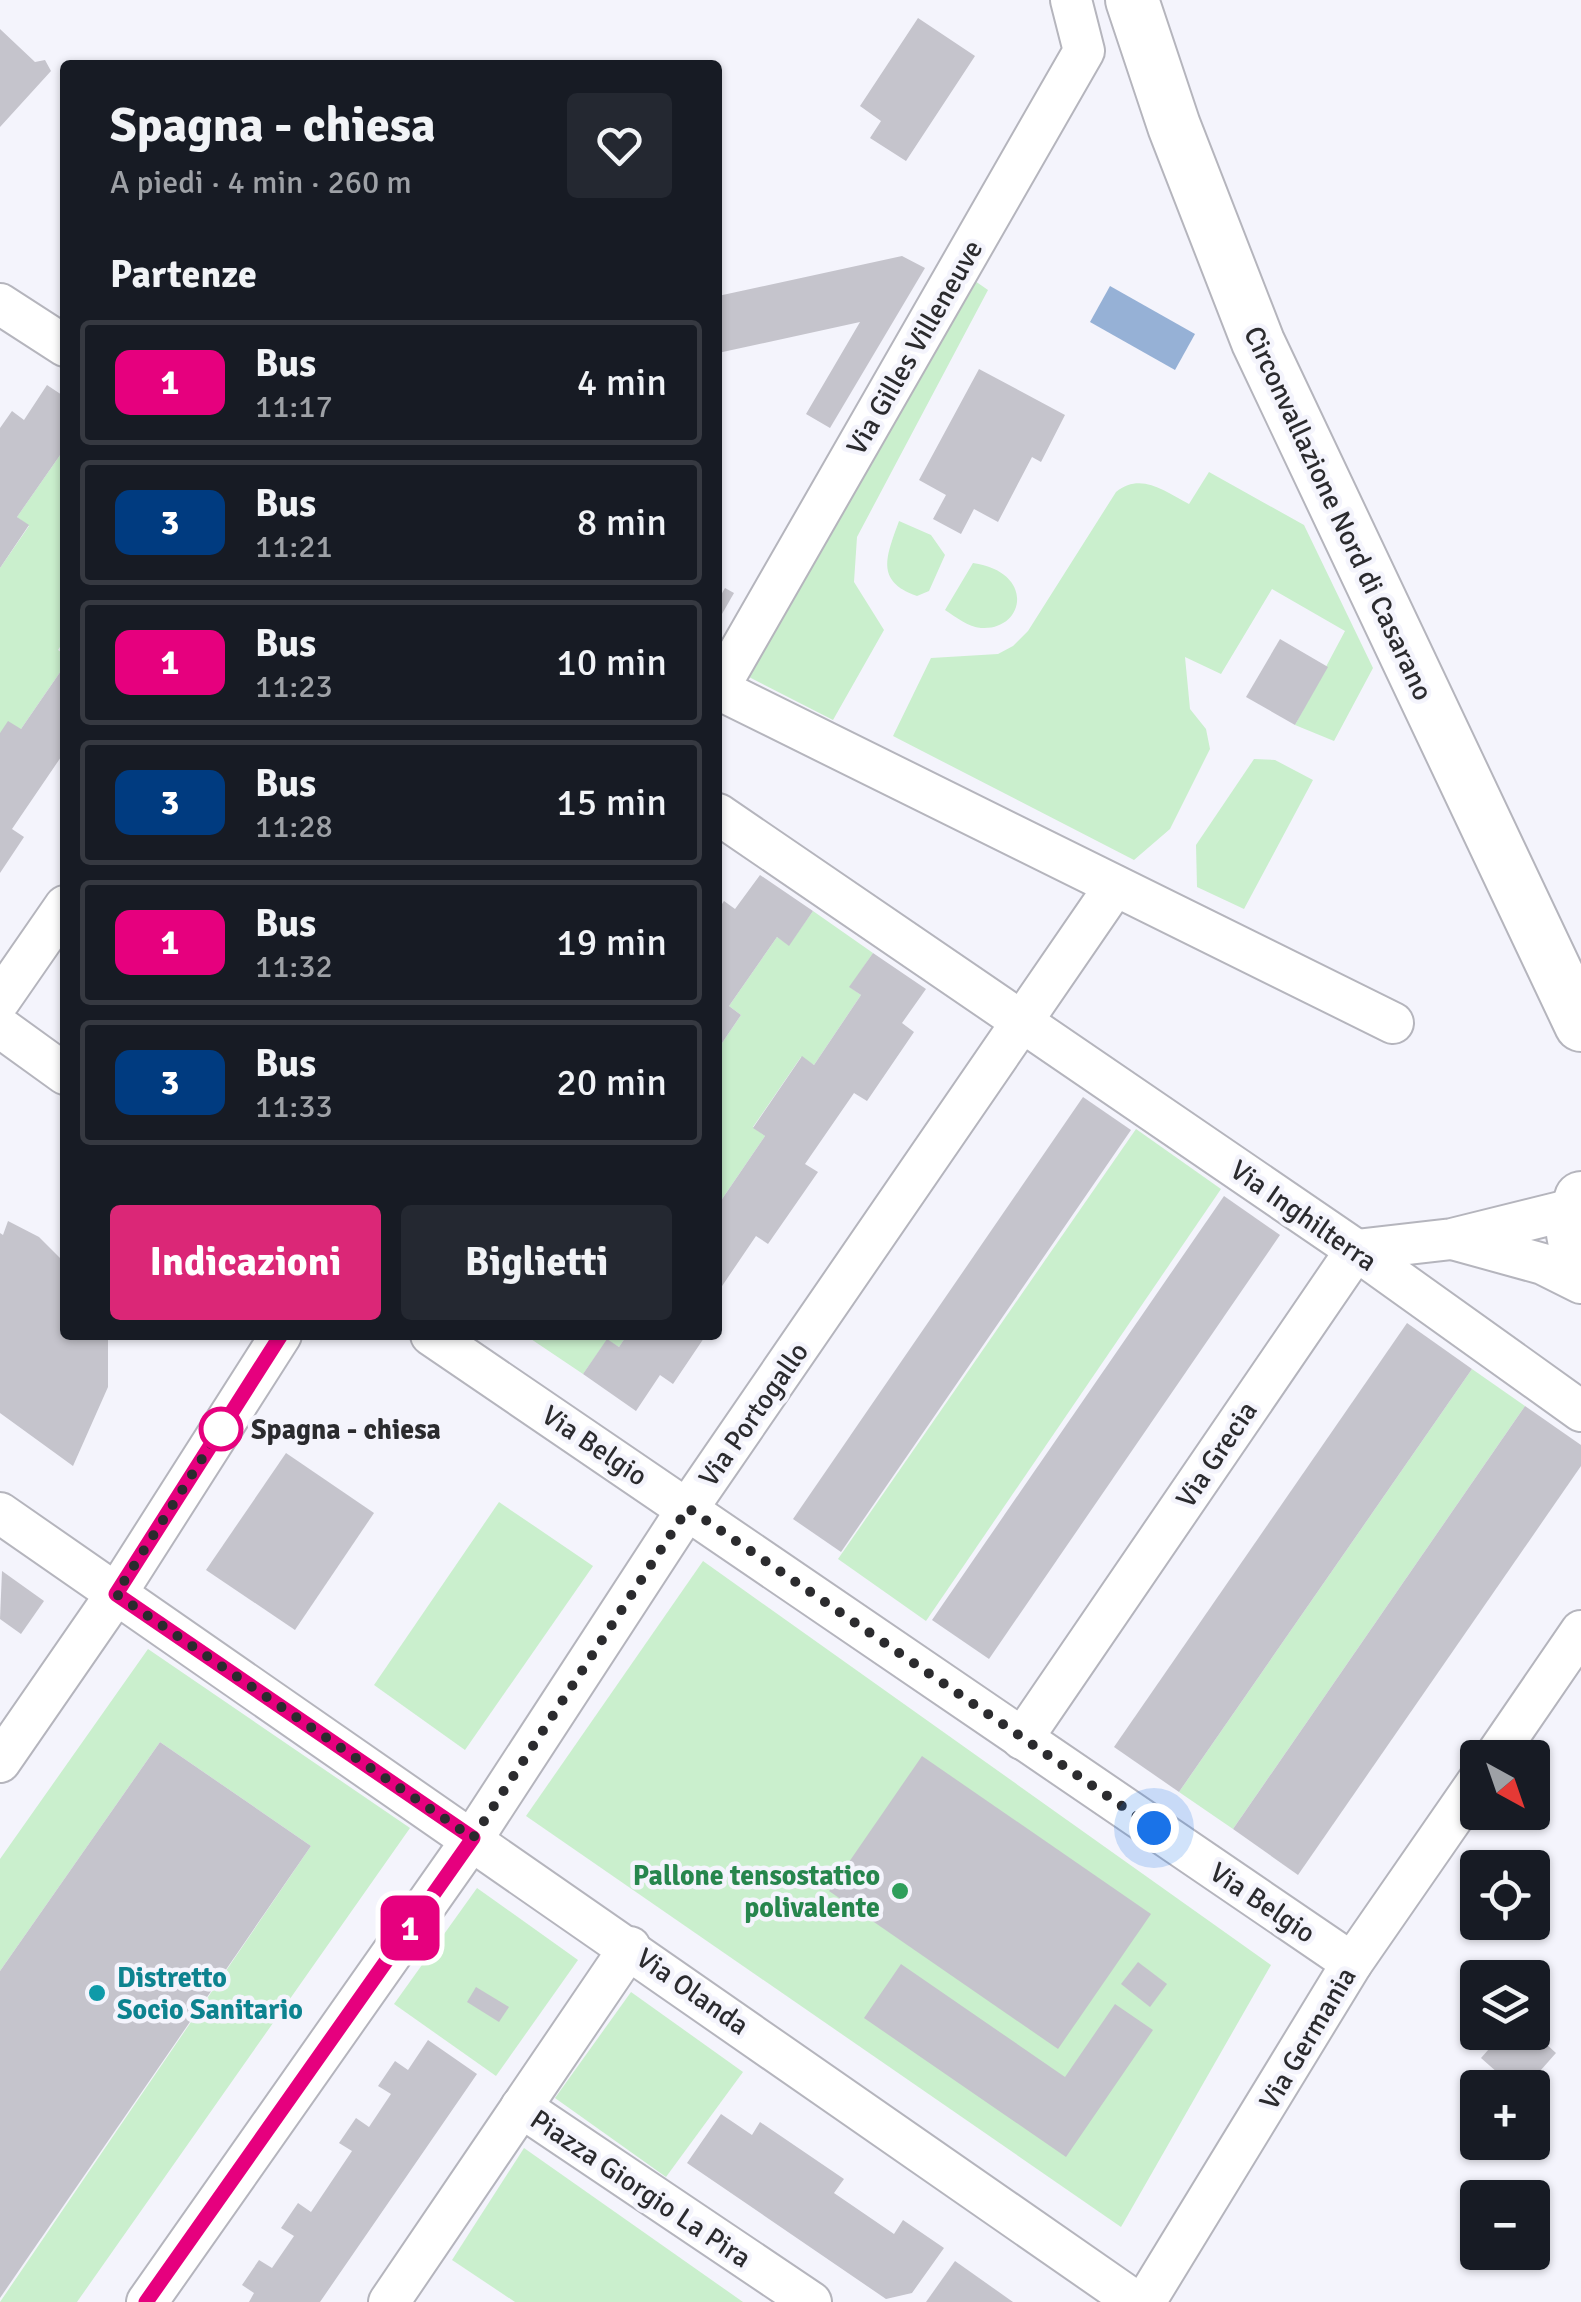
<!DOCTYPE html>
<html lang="it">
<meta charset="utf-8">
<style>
body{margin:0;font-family:Signika,sans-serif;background:#242831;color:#f1f3f6;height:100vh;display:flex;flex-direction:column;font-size:38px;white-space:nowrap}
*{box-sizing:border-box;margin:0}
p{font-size:32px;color:#9ea1a6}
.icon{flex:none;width:55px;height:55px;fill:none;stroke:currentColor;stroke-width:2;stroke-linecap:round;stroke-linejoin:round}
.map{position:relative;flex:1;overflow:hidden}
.panel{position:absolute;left:60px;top:60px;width:662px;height:1280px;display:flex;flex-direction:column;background:#171b24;border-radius:10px;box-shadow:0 2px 8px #0004}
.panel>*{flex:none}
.badge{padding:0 20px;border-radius:15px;font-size:35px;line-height:65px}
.needle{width:65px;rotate:140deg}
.fabs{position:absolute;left:1460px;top:1740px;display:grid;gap:20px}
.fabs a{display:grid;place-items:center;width:90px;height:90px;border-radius:10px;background:#171b24;box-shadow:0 2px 8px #0004;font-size:50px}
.you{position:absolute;width:50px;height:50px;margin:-25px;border:8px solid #fff;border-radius:50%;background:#1a73e8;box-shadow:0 0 0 15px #1a73e833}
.map>.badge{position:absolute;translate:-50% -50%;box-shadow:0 0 0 5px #fff}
h2{padding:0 50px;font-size:38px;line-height:90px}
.round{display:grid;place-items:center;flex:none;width:105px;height:105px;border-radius:10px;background:#242831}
.overview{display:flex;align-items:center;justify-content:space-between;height:170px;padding:0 50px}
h1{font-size:48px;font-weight:700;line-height:75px}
.button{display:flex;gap:20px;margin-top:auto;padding:20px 50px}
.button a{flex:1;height:115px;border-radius:10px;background:#db2777;color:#fff;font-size:40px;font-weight:700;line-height:115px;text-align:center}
.button a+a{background:#242831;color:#f1f3f6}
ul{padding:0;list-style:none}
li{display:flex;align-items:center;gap:30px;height:125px;margin:0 20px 15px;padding:0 30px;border:5px solid #363941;border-radius:10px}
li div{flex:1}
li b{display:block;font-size:38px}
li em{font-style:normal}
li .badge{min-width:110px;font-weight:700;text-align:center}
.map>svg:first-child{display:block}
.green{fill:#caefcd}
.water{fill:#96b1d6}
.building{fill:#c5c4cc}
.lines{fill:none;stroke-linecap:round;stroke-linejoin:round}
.minor-casing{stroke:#b5b5bd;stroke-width:44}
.major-casing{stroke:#b5b5bd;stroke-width:56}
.minor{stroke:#fff;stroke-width:40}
.major{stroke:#fff;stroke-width:52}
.line-casing{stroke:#fff;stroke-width:22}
.line{stroke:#e6007e;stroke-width:15}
.walk{stroke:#2b2b2e;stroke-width:10;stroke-dasharray:0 18}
.stop-dot{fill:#fff;stroke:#e6007e;stroke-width:5}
.leisure-dot{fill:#2e9e5b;stroke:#f4f4fc;stroke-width:4}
.culture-dot{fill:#0f9aa8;stroke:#f4f4fc;stroke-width:4}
.labels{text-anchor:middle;stroke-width:9;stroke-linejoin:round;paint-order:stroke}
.street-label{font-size:28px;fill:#2b2b2e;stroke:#f4f4fc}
.stop-label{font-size:28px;font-weight:bold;fill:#2b2b2e;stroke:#f4f4fc;text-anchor:start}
.leisure-label{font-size:28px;font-weight:bold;fill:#27864d;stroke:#f4f4fc;text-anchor:end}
.culture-label{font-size:28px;font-weight:bold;fill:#0d838f;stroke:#f4f4fc;text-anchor:start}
</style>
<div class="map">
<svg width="1581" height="2302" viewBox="0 0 1581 2302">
<rect width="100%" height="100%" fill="#f4f4fc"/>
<g class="green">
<path d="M 975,281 L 988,290 L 857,537 L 854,582 L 884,630 L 833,720 L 749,677 Z"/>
<path d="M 65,448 L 65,639 L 58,650 L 65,655 L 65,665 L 21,729 L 0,733 L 0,568 L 29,526 L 17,517 Z"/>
<path d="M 1209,472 L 1304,525 L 1373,668 L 1334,741 L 1295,725 L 1345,631 L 1272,589 L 1221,674 L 1185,657 L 1190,709 L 1206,729 L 1210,749 L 1170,829 L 1134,860 L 893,736 L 931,658 L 998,654 L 1013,646 L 1028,631 L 1116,492 C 1141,472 1164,491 1189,504 Z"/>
<path d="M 899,521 L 931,535 L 945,555 L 929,591 L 917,596 C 874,581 887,555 899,521 Z"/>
<path d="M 973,563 C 1036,572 1025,631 981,628 C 968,627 956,617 945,610 Z"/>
<path d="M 1254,759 L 1275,760 L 1313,780 L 1244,909 L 1197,887 L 1196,845 Z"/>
<path d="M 813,911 L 873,953 L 850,987 L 861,995 L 814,1065 L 801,1057 L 753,1127 L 765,1136 L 718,1205 L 718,1049 L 741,1015 L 729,1006 L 777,937 L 789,945 Z"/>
<path d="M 1136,1129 L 1221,1189 L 926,1621 L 838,1559 Z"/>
<path d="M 525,1335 L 627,1335 L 619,1347 L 607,1340 L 583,1374 Z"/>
<path d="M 1472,1369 L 1525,1406 L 1233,1829 L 1179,1792 Z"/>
<path d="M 499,1502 L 593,1566 L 465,1750 L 374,1685 Z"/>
<path d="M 703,1561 L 1271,1965 L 1121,2227 L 526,1816 Z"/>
<path d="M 148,1649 L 410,1828 L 77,2302 L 0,2302 L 311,1846 L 160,1742 L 0,1971 L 0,1859 Z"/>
<path d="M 477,1888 L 578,1960 L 496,2076 L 394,2004 Z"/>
<path d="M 631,1992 L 743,2072 L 666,2177 L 555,2098 Z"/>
<path d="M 524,2148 L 743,2302 L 515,2302 L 452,2260 Z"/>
</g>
<path class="water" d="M 1110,286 L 1195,334 L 1175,370 L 1090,322 Z"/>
<g class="building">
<path d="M 918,18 L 975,56 L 906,161 L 870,138 L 881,121 L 860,106 Z"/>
<path d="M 0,29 L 35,62 L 45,60 L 51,71 L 0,127 Z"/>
<path d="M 902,256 L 925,268 L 830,428 L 806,414 L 860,322 L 718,353 L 718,296 Z"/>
<path d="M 979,369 L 1065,415 L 1041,462 L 1032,457 L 998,522 L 974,509 L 961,534 L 933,519 L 946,495 L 919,480 Z"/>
<path d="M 47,385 L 65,397 L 65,448 L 17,517 L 29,525 L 0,568 L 0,428 L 12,411 L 24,420 Z"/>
<path d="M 725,588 L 734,593 L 718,621 L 718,600 Z"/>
<path d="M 1280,639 L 1328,667 L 1295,725 L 1246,697 Z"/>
<path d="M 65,665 L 65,760 L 61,757 L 12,829 L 24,837 L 0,873 L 0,733 L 8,721 L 21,729 Z"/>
<path d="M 760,875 L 813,911 L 789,946 L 777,937 L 729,1006 L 741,1015 L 718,1049 L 718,910 L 724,901 L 735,909 Z"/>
<path d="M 873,953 L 926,989 L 902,1023 L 914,1032 L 867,1101 L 854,1093 L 805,1164 L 818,1172 L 768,1244 L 756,1236 L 718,1292 L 718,1205 L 765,1136 L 753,1128 L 802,1056 L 814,1065 L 861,995 L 849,987 Z"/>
<path d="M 1083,1097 L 1131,1130 L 841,1552 L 793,1519 Z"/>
<path d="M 1224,1196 L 1280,1235 L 989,1659 L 932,1620 Z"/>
<path d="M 8,1221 L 39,1237 L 65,1263 L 65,1335 L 108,1335 L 108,1387 L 73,1466 L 0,1413 L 0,1233 L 3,1235 Z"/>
<path d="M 1407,1323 L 1472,1369 L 1179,1792 L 1114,1747 Z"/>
<path d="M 627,1335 L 706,1335 L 673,1384 L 660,1375 L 636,1411 L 583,1374 L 607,1339 L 619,1347 Z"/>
<path d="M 1525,1406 L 1581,1445 L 1581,1466 L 1298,1875 L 1233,1829 Z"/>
<path d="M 286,1453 L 374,1513 L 295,1630 L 206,1570 Z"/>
<path d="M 2,1571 L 44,1601 L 21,1634 L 0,1619 Z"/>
<path d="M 160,1742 L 311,1846 L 0,2298 L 0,1971 Z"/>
<path d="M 922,1756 L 1151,1914 L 1058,2049 L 829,1891 Z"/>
<path d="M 1138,1962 L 1167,1984 L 1150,2007 L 1121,1984 Z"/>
<path d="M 901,1964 L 1065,2077 L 1115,2004 L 1153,2030 L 1066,2157 L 864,2018 Z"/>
<path d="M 476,1987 L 509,2007 L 499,2022 L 467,2002 Z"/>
<path d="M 1504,2032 L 1533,2032 L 1556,2053 L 1525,2088 L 1502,2088 L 1507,2081 L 1481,2058 Z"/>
<path d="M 428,2040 L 477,2074 L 320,2302 L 249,2302 L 254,2293 L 242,2285 L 259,2260 L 272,2268 L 294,2236 L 281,2228 L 298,2203 L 311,2212 L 352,2151 L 339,2143 L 356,2118 L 369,2127 L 391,2094 L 378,2086 L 395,2061 L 408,2070 Z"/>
<path d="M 721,2114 L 752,2135 L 760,2122 L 844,2179 L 834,2193 L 894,2234 L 903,2220 L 944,2248 L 912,2293 L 886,2299 L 687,2163 Z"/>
<path d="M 955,2261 L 1013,2302 L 926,2302 Z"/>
</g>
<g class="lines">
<defs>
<g id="minor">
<path d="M 0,304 L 65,346"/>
<path d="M 718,689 L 1084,51 L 1071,0"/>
<path d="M 718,689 L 1393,1023"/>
<path d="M 718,814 L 1356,1250 L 1581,1411"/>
<path d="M 0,1000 L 65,906"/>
<path d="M 0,1027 L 65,1074"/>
<path d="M 1456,1240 L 1543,1264 L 1581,1283"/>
<path d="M 431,1335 L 1352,1963"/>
<path d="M 0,1513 L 1136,2302"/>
<path d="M 1022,1739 L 1356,1250 L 1452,1239 L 1577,1208"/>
<path d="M 1494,1758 L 1581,1631"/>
<path d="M 0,1762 L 116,1594 L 281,1335"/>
<path d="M 521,2107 L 811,2302"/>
<path d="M 147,2302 L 473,1838 L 688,1508 L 1115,886"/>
<path d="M 389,2302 L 630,1947"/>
<path d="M 1145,2302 L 1352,1963 L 1478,1781"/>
</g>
<g id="major">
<path d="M 1132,0 L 1174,126 L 1258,342 L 1581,1025"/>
<path d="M 1581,1198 L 1573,1234 L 1581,1275"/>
</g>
</defs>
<use href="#minor" class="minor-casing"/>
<use href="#major" class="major-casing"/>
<use href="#minor" class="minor"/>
<use href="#major" class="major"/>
</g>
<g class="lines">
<defs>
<path id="line" d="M 146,2302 L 473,1838 L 116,1594 L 281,1335"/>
</defs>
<use href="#line" class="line-casing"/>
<use href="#line" class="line"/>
<path class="walk" d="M 221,1429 L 116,1594 L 473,1838 L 688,1508 L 1154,1828"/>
</g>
<circle class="stop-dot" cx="221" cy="1429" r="20"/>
<circle class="leisure-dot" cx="900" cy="1891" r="10"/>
<circle class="culture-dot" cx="97" cy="1993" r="10"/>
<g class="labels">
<g class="street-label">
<text transform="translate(914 347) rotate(-60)" y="10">Via Gilles Villeneuve</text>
<text transform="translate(1339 513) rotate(65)" y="10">Circonvallazione Nord di Casarano</text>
<text transform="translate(1304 1215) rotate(35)" y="10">Via Inghilterra</text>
<text transform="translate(753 1414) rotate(-55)" y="10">Via Portogallo</text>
<text transform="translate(595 1445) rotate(34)" y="10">Via Belgio</text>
<text transform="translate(1216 1454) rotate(-56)" y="10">Via Grecia</text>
<text transform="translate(1263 1902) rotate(34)" y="10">Via Belgio</text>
<text transform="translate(693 1991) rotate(35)" y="10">Via Olanda</text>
<text transform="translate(1307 2038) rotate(-59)" y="10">Via Germania</text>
<text transform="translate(641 2188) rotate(34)" y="10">Piazza Giorgio La Pira</text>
</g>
<g class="stop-label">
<text x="251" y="1439">Spagna - chiesa</text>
</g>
<g class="leisure-label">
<text x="880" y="1885">Pallone tensostatico<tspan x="880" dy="32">polivalente</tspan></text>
</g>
<g class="culture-label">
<text x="117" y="1987">Distretto<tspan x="117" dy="32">Socio Sanitario</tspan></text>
</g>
</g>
</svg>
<div class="fabs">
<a><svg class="needle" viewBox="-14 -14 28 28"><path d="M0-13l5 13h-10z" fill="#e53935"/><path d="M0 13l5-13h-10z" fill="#9ea1a6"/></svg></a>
<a><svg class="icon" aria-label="locate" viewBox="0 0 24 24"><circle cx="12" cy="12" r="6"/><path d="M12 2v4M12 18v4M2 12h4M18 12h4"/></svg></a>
<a><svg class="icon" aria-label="layers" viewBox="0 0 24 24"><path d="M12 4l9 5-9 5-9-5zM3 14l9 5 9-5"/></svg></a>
<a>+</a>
<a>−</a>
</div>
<div class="you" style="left:1154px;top:1828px"></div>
<b class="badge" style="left:410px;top:1928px;background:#e6007e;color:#fff">1</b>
<section class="panel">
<div class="overview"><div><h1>Spagna - chiesa</h1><p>A piedi · 4 min · 260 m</p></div><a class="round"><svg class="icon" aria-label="heart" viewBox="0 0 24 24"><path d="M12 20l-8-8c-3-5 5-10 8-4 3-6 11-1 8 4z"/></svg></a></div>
<h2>Partenze</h2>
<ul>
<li><span class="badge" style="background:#e6007e;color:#fff">1</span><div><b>Bus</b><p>11:17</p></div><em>4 min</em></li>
<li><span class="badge" style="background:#003b80;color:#fff">3</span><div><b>Bus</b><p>11:21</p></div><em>8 min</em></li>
<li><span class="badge" style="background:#e6007e;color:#fff">1</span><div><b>Bus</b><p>11:23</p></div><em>10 min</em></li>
<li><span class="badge" style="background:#003b80;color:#fff">3</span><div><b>Bus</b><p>11:28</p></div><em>15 min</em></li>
<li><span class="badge" style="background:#e6007e;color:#fff">1</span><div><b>Bus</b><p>11:32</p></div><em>19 min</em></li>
<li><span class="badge" style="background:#003b80;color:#fff">3</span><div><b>Bus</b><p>11:33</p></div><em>20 min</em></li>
</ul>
<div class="button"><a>Indicazioni</a><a>Biglietti</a></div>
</section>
</div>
